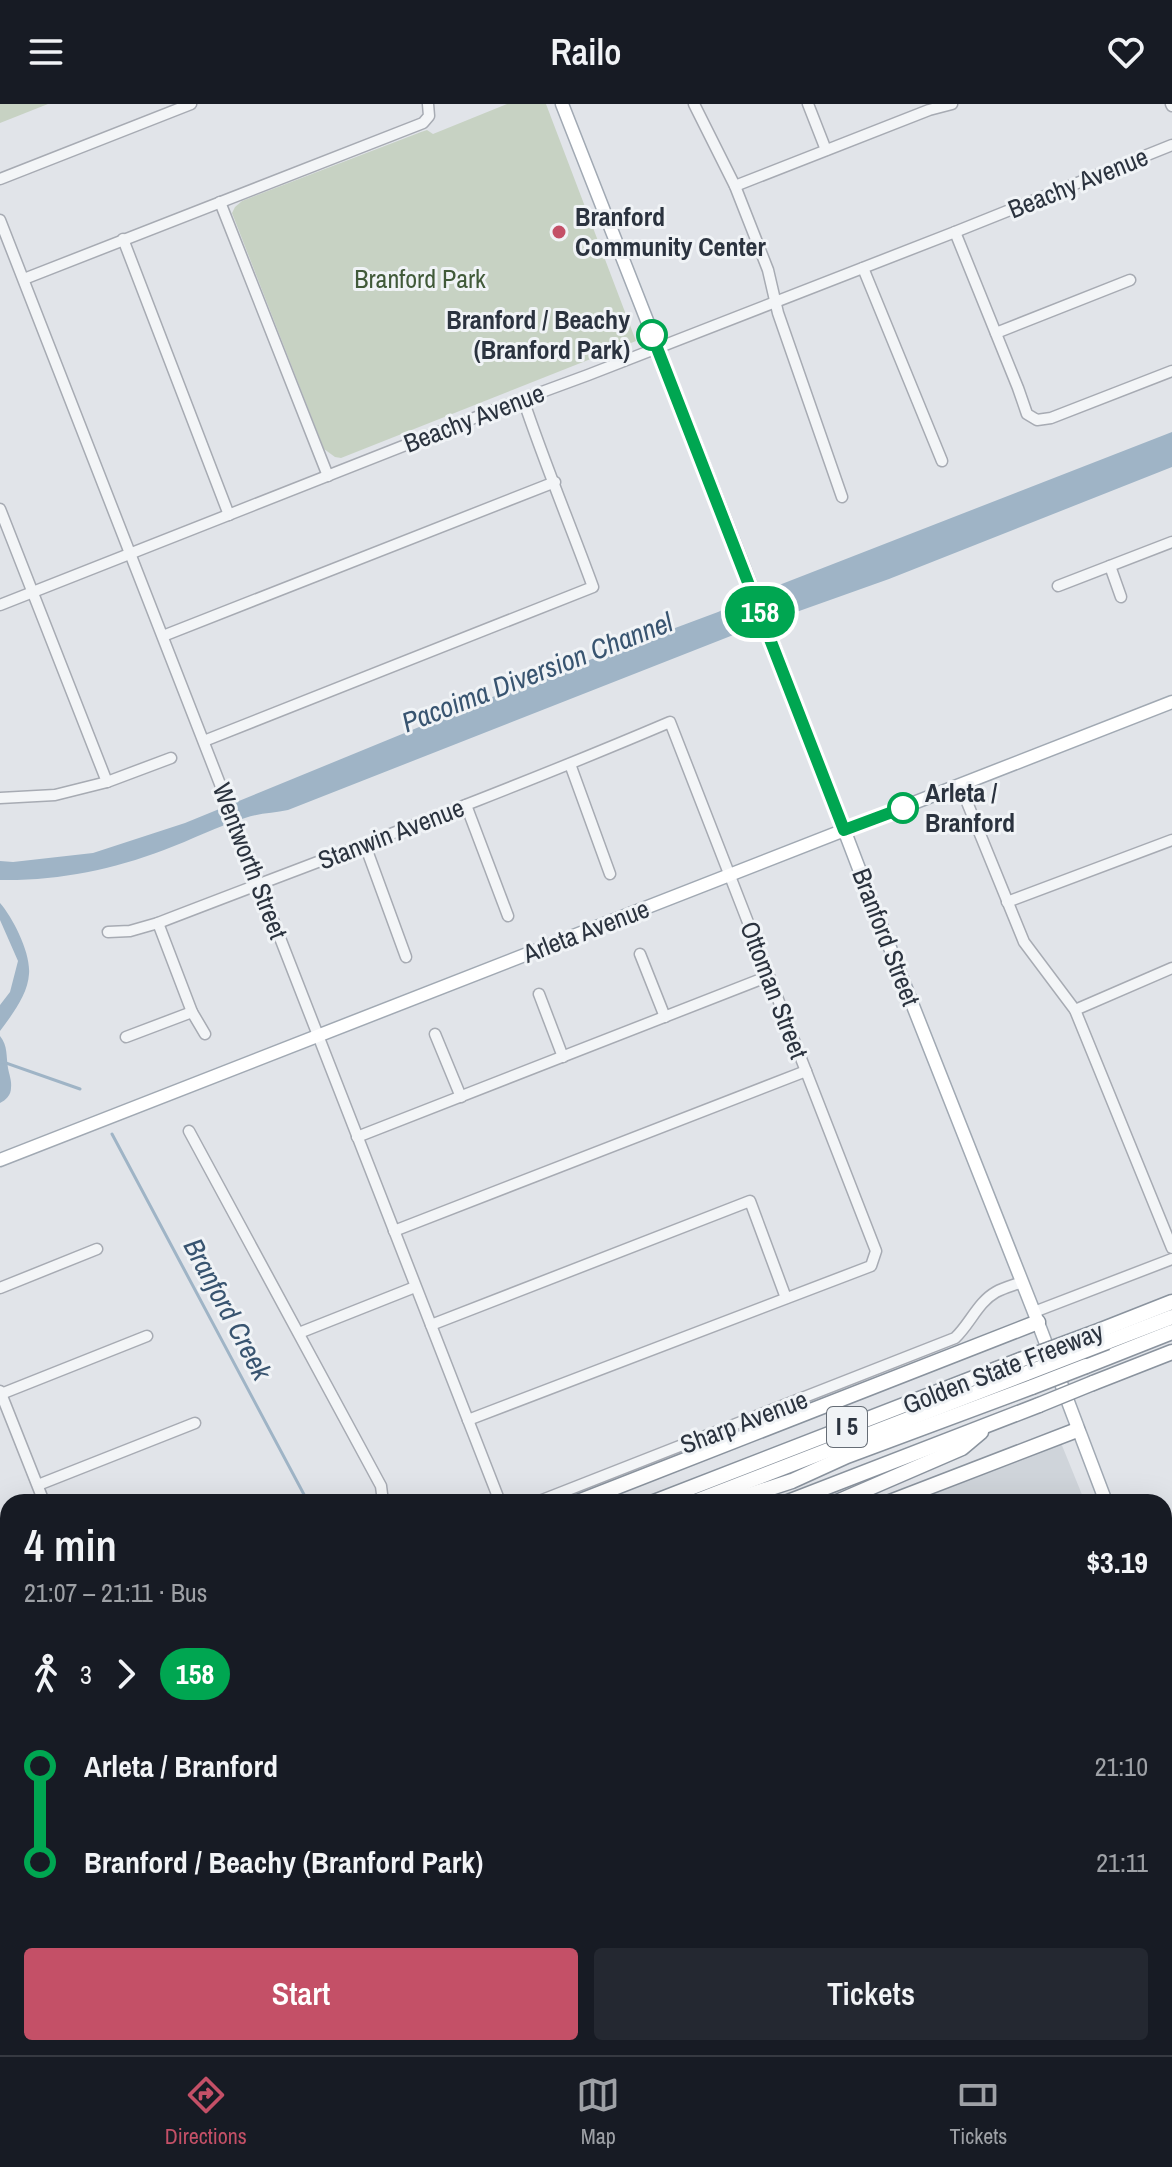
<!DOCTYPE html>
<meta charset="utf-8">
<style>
body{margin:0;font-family:"Archivo Narrow",sans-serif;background:#242831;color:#f1f3f6;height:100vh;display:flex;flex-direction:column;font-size:30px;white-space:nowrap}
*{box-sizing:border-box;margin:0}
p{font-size:26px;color:#9ea1a6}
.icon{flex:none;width:44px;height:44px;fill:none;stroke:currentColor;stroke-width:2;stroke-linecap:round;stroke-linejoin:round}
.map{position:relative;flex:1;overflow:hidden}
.side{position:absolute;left:0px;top:1390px;width:1172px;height:562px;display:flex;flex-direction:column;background:#171b24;border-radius:24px 24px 0 0;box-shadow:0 8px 32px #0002}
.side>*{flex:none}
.badge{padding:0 16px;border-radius:26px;font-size:28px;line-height:52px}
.map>.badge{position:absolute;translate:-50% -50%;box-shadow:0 0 0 4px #fff}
.legs{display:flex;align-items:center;gap:12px;height:88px;padding:0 24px;font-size:26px}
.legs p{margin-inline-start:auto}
.headline{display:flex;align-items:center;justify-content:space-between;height:136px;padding:0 24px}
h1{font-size:44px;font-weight:600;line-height:60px}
.cta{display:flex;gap:16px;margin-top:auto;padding:16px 24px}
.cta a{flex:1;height:92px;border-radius:8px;background:#c45067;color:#fff;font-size:32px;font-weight:600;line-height:92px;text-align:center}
.cta a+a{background:#242831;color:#f1f3f6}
ul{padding:0 24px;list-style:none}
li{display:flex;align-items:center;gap:28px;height:96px;font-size:30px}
li i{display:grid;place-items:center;width:12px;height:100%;margin:0 10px;background:currentColor}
li i::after{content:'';width:20px;height:20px;margin:-10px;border:6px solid;border-radius:50%;background:#171b24}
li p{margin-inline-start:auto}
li:first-child i{background:linear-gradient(#0000 50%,currentColor 0)}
li:last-child i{background:linear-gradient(currentColor 50%,#0000 0)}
header{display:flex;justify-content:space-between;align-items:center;height:104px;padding:0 24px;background:#171b24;font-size:36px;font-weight:600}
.tab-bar{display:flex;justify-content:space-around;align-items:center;height:112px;border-top:2px solid #363941;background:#171b24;font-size:22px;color:#9ea1a6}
.tab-bar a{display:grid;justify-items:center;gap:4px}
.tab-bar .selected{color:#c45067}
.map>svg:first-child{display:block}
.built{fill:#cfd4da}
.green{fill:#c7d2c3}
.water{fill:#9fb4c6}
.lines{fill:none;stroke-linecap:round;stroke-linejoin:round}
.stream{stroke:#9fb4c6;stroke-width:3}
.minor-casing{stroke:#a7abb3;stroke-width:13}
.major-casing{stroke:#a1a9b3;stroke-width:15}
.highway-casing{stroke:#8a939e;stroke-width:17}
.minor{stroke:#f3f5f7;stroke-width:10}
.major{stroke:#fff;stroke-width:12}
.highway{stroke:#fff;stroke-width:14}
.highway-bridge-casing{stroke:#8a939e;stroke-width:17;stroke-linecap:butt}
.highway-bridge{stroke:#fff;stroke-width:14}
.line-1-casing{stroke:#fff;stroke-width:18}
.line-1{stroke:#00a651;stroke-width:12}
.poi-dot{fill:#c45067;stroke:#f0f3f6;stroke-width:3}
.stop-1-dot{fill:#fff;stroke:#00a651;stroke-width:4}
.labels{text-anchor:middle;stroke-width:6;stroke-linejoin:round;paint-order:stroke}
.shield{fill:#f0f3f6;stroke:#666d76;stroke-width:2}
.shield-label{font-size:24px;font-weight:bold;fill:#2b333f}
.street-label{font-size:26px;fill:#2b333f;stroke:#f0f3f6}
.poi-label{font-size:26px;font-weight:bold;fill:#2b333f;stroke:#f0f3f6;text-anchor:start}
.park-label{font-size:26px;fill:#415a39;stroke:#f0f3f6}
.stop-label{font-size:26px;font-weight:bold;fill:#2b333f;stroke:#f0f3f6;text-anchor:end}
.water-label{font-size:28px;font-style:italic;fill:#385470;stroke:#f0f3f6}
</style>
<header><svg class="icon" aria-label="menu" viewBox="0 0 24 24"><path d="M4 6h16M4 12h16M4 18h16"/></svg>Railo<svg class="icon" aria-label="heart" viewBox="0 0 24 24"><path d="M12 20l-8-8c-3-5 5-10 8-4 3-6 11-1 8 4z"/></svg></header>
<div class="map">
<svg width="1172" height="1951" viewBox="0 0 1172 1951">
<rect width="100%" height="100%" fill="#e1e4e9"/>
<g class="built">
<path d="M 1061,1339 L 1085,1398 L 913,1398 Z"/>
<path d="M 1164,1589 L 1172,1608 L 1172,1694 L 1164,1697 Z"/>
</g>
<g class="green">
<path d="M 0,0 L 48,0 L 0,19 Z"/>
<path d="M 507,0 L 546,0 L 636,237 L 341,354 L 335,353 L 324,345 L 232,109 L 235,103 L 242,97 L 421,28 L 427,26 L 433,30 Z"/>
</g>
<g class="water">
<path d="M 1172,328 L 1172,363 L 889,475 L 746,526 L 288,706 C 274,709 259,709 245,714 C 218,722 191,736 164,746 C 111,766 57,777 0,776 L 0,757 L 13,758 L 93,749 L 185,719 L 517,583 L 718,508 L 774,483 Z"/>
<path d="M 0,799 C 13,814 31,849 29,870 C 28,890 12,911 0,927 L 0,901 L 10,888 L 18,857 L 0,816 Z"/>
<path d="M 0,932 C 8,942 6,952 8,964 C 9,970 12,977 11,984 C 11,991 6,996 0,999 Z"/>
<path d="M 0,1508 L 8,1528 L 8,1581 L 0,1560 Z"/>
<path d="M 0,1858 L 8,1865 L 8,1936 L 0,1925 Z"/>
<path d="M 13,1944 L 103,1944 L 105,1951 L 18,1951 Z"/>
</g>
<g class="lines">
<g class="stream">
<path d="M 0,957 L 80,985"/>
<path d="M 112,1030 L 308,1398"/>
<path d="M 767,1944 L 777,1951"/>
</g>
<defs>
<g id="minor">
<path d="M 694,0 L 735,82 L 768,166 L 778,209 L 842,393"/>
<path d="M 808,0 L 826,46"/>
<path d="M 1171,0 L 1172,2"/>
<path d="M 0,75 L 191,0"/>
<path d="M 735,82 L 929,6 L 952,0"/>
<path d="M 220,98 L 328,372"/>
<path d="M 0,116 L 500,1398"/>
<path d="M 955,128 L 1018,284 L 1027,310 L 1037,316 L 1051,314 L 1172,267"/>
<path d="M 123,135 L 229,411"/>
<path d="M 863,164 L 942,357"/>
<path d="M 24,175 L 423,19 L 429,12 L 428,0"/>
<path d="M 996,229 L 1130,176"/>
<path d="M 0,405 L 107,678"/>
<path d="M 1110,462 L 1121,493"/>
<path d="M 1058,482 L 1172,438"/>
<path d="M 0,501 L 512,299 L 588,271 L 955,128 L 1172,41"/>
<path d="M 163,532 L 555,378"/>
<path d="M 204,637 L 593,483 C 570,420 544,358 523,295"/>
<path d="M 570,660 L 610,770"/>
<path d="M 960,681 L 1024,838 L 1075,906 L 1172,1144"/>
<path d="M 0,694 L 55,691 L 107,678 L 171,654"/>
<path d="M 466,701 L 508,812"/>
<path d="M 365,741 L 406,853"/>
<path d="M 1007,798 L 1172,736"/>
<path d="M 158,819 L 192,908 L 205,930"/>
<path d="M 108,828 L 130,827 L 158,819 C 329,753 501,690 670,618 L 876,1147 L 871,1162 L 468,1316"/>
<path d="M 640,850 L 665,913"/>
<path d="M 539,890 L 563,953"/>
<path d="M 1075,906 L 1172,864"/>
<path d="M 435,930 L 461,993"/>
<path d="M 126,933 L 192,908"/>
<path d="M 189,1027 L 381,1382 L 383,1398"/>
<path d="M 357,1033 L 769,872"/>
<path d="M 394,1127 L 806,967"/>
<path d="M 0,1184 L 97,1145"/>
<path d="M 1034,1208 L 1172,1155"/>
<path d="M 431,1221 L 750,1097 L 786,1194"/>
<path d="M 299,1229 L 415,1183"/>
<path d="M 0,1287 L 44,1398"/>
<path d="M 1,1290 L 147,1232"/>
<path d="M 38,1381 L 195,1319"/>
<path d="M 537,1398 L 955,1234 C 970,1220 978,1198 996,1188 C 1003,1184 1014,1181 1022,1178"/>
<path d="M 1164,1431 L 1172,1428"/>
<path d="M 1164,1905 L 1172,1925"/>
<path d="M 256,1944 L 259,1951"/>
<path d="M 883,1944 L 885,1951"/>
<path d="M 978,1944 L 981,1951"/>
<path d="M 1069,1944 L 1071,1951"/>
<path d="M 902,1951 L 921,1944"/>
</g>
<g id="major">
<path d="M 562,0 L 741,456 L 866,783 L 1034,1208 L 1106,1398"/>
<path d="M 0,1056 L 1172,598"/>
<path d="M 1164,1547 L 1172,1568"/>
<path d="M 1164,1714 L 1172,1711"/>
<path d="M 559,1951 L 577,1944"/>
</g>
<g id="highway">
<path d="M 1101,1226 L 1172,1198"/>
<path d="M 1107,1238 L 1172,1213"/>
<path d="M 1086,1262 L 1172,1228"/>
<path d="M 1093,1279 L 1172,1248"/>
<path d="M 578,1398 L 1038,1218"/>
<path d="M 654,1398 L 1020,1256"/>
<path d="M 694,1398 L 1027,1269"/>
<path d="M 728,1398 L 792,1377 L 847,1352 L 1032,1283"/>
<path d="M 788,1398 L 1039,1301"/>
<path d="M 837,1398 L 962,1344 L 981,1328"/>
<path d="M 890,1398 L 1077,1326"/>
<path d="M 0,1602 L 8,1596"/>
<path d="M 0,1647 L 8,1647"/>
<path d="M 0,1658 L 8,1658"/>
<path d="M 0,1687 L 8,1681"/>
<path d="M 0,1703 L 8,1698"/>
<path d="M 0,1715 L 8,1715"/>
<path d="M 0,1751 L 8,1745"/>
<path d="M 0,1767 L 8,1762"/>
<path d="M 0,1785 L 8,1780"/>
</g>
</defs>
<use href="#minor" class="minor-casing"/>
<use href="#major" class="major-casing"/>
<use href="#highway" class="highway-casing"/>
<use href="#minor" class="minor"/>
<use href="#major" class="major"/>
<use href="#highway" class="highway"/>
<defs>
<g id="highway-bridge">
<path d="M 1020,1256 L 1101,1226"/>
<path d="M 1027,1269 L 1107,1238"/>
<path d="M 1032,1283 L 1086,1262"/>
<path d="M 1039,1301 L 1093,1279"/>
</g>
</defs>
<use href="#highway-bridge" class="highway-bridge-casing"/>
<use href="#highway-bridge" class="highway-bridge"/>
</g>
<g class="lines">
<defs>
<path id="line-1" d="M 652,231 L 844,726 L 903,704"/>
</defs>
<use href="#line-1" class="line-1-casing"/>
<use href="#line-1" class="line-1"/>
</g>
<circle class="poi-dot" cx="559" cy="128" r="8"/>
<g class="stop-1-dot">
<circle cx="652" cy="231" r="14"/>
<circle cx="903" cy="704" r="14"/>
</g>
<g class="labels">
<rect class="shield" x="827" y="1303" width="40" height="40" rx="6"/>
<g class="shield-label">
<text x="847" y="1331">I 5</text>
</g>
<g class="street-label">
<text transform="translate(1078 79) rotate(-22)" y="9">Beachy Avenue</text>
<text transform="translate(474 314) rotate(-21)" y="9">Beachy Avenue</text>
<text transform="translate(391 730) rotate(-21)" y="9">Stanwin Avenue</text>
<text transform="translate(250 757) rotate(69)" y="9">Wentworth Street</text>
<text transform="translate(586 827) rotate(-21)" y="9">Arleta Avenue</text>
<text transform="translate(886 833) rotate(69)" y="9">Branford Street</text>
<text transform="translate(774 886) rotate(69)" y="9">Ottoman Street</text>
<text transform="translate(1003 1264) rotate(-21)" y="9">Golden State Freeway</text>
<text transform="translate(744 1318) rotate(-21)" y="9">Sharp Avenue</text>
</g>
<g class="poi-label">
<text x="575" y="122">Branford<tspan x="575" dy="30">Community Center</tspan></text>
</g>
<g class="park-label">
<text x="420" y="184">Branford Park</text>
</g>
<g class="stop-label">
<text x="630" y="225">Branford / Beachy<tspan x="630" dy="30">(Branford Park)</tspan></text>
<text x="925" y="698" text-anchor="start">Arleta /<tspan x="925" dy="30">Branford</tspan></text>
</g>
<g class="water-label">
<text transform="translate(537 568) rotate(-21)" y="10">Pacoima Diversion Channel</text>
<text transform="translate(228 1205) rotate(62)" y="10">Branford Creek</text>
</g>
</g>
</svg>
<b class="badge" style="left:760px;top:508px;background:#00a651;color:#fff">158</b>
<section class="side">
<div class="headline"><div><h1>4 min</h1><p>21:07 – 21:11 · Bus</p></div><b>$3.19</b></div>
<div class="legs"><svg class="icon" aria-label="walk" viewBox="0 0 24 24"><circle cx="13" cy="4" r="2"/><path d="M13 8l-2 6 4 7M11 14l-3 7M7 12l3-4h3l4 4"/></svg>3<svg class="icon" aria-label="forward" viewBox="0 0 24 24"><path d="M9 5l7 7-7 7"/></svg><b class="badge" style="background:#00a651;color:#fff">158</b></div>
<ul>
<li><i style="color:#00a651"></i><b>Arleta / Branford</b><p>21:10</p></li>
<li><i style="color:#00a651"></i><b>Branford / Beachy (Branford Park)</b><p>21:11</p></li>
</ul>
<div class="cta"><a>Start</a><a>Tickets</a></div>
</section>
</div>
<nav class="tab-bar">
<a class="selected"><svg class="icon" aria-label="directions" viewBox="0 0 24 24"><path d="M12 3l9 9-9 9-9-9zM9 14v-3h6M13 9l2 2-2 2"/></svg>Directions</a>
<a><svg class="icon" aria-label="map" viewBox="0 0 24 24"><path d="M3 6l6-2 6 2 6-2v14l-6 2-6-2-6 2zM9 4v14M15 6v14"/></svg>Map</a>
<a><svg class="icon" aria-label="tickets" viewBox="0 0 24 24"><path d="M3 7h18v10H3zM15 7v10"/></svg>Tickets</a>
</nav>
